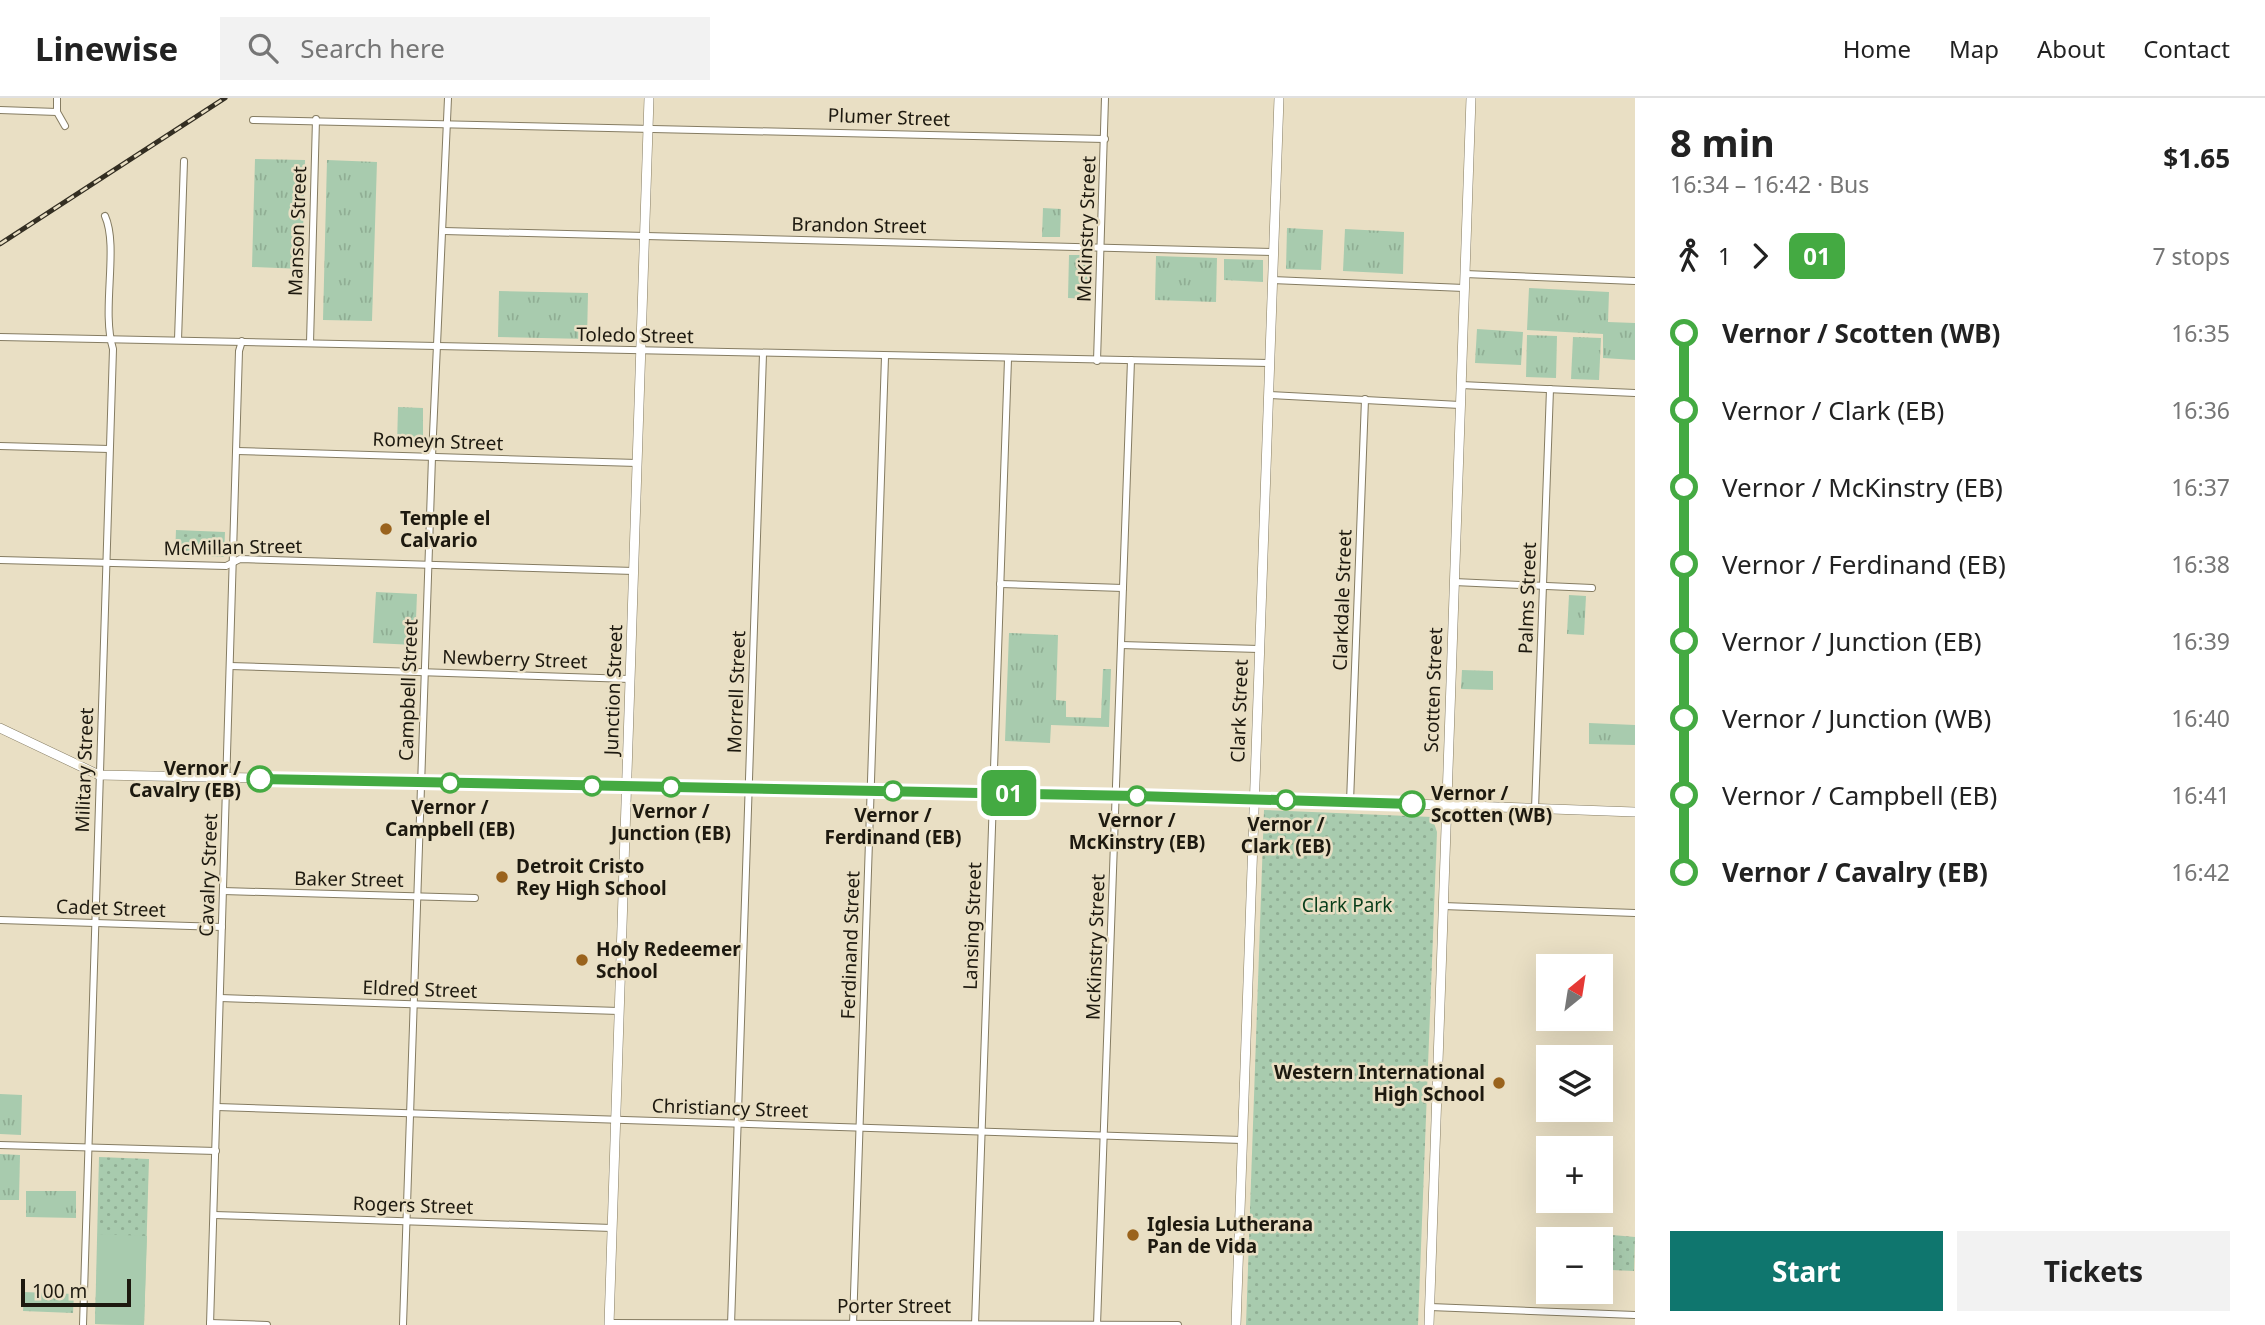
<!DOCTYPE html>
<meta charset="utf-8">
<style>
body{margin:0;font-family:"Noto Sans",sans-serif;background:#f2f2f2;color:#222;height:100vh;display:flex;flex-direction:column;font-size:26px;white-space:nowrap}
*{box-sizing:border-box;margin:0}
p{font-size:23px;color:#767676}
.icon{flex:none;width:38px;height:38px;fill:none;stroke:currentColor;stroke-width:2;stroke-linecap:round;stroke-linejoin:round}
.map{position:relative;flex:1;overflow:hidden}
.panel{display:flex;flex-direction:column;background:#fff;width:630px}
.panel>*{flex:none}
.badge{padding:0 14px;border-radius:10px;font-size:24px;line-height:46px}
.needle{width:46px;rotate:30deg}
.buttons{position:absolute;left:1536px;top:856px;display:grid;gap:14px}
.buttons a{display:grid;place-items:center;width:77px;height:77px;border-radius:0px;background:#fff;box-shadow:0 7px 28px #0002;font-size:35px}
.scale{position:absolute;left:21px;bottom:18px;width:110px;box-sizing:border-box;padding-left:7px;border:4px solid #1d190f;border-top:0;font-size:19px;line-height:24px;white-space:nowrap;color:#1d190f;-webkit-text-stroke:5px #e9dfc4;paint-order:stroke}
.map>.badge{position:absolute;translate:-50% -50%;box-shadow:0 0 0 4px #fff}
.legs{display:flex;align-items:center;gap:10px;height:77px;padding:0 35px;font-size:23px}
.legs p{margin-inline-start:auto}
.overview{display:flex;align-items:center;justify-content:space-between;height:119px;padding:0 35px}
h1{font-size:38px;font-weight:700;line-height:52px}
.cta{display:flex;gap:14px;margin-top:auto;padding:14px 35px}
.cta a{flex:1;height:80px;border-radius:0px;background:#0f766e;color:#fff;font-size:28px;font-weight:700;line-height:80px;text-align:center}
.cta a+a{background:#f2f2f2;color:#222}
ul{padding:0 35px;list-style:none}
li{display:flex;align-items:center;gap:24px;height:77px;font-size:26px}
li i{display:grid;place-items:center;width:10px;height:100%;margin:0 9px;background:currentColor}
li i::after{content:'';width:18px;height:18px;margin:-9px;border:5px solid;border-radius:50%;background:#fff}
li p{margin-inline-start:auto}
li:first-child i{background:linear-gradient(#0000 50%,currentColor 0)}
li:last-child i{background:linear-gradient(currentColor 50%,#0000 0)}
header{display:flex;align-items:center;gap:42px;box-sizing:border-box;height:98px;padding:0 35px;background:#fff;border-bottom:2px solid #e0e0e0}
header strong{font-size:33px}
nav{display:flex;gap:38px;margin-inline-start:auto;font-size:24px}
.search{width:490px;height:63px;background:#f2f2f2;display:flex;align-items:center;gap:18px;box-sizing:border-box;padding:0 24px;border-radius:0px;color:#767676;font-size:26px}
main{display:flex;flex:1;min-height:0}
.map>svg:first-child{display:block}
.grass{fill:url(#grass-tufts)}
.park{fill:url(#park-dots)}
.pitch{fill:#a8cbae}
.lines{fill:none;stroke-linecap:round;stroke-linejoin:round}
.street-casing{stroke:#857c62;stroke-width:8}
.secondary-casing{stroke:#857c62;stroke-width:10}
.street{stroke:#fff;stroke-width:6}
.secondary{stroke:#fff;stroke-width:9}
.rail-casing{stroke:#332e22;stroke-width:5}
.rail{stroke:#e9dfc4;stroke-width:2.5;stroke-dasharray:8;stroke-linecap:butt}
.line-1-casing{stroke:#fff;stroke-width:16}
.line-1{stroke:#44aa42;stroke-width:10}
.poi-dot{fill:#9a631d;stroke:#e9dfc4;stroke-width:2.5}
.stop-1-dot{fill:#fff;stroke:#44aa42;stroke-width:3.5}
.labels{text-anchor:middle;stroke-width:5;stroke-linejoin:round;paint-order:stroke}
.street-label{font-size:19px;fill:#1d190f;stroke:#e9dfc4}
.poi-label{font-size:19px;font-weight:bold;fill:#1d190f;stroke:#e9dfc4;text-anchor:start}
.stop-label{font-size:19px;font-weight:bold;fill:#1d190f;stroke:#e9dfc4}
.park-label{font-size:19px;fill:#083d1a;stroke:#e9dfc4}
</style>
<header>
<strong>Linewise</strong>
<div class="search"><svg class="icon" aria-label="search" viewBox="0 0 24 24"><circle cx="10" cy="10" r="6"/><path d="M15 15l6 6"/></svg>Search here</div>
<nav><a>Home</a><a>Map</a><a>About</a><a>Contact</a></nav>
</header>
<main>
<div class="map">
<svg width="1635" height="1227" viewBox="0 0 1635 1227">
<defs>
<pattern id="grass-tufts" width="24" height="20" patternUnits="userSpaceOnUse" patternTransform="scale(1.75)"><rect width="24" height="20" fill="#a8cbae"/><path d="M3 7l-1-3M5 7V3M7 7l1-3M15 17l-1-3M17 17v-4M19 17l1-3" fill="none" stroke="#90ae94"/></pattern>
<pattern id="park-dots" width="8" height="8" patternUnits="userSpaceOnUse" patternTransform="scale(1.75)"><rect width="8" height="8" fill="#a8cbae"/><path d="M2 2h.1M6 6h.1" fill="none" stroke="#90ae94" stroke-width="1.8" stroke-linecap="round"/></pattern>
</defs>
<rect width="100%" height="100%" fill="#e9dfc4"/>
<g class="grass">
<path d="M 255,61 L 305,62 L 302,171 L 252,169 Z"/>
<path d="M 327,62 L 377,64 L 372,223 L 323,222 Z"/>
<path d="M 1043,110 L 1061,111 L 1060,139 L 1042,139 Z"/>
<path d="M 1287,130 L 1323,132 L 1321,172 L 1286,171 Z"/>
<path d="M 1345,131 L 1404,134 L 1403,176 L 1343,173 Z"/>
<path d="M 1069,157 L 1092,157 L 1090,201 L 1068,200 Z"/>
<path d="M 1156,158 L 1217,160 L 1216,204 L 1155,202 Z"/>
<path d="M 1224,161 L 1263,162 L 1263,184 L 1224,182 Z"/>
<path d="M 1529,190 L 1609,194 L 1608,224 L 1635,225 L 1635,262 L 1603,260 L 1603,236 L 1527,232 Z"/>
<path d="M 499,193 L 588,195 L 587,241 L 498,239 Z"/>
<path d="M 1477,231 L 1523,234 L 1521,267 L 1475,265 Z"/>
<path d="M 1527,237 L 1557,238 L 1556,280 L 1526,279 Z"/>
<path d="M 1573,239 L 1601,240 L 1599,282 L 1571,281 Z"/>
<path d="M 398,309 L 423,310 L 423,349 L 397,348 Z"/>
<path d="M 376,494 L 417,496 L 415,547 L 373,545 Z"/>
<path d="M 1569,497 L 1586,498 L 1584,537 L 1567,536 Z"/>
<path d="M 1009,535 L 1058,537 L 1056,602 L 1066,603 L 1066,619 L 1101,620 L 1103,571 L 1111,571 L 1109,629 L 1051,627 L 1050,645 L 1005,643 Z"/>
<path d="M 1462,572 L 1493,573 L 1493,592 L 1461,591 Z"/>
<path d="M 1589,625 L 1635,627 L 1635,647 L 1589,646 Z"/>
<path d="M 0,996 L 22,997 L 21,1037 L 0,1036 Z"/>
<path d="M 0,1056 L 20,1057 L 19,1102 L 0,1102 Z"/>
<path d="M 26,1093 L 76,1093 L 76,1120 L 26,1119 Z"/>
<path d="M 24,1194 L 74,1196 L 73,1215 L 23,1213 Z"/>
</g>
<g class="park">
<path d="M 176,432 L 225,434 L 224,459 L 175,457 Z"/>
<path d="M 1264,712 L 1432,719 L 1437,734 L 1418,1227 L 1246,1227 Z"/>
<path d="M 99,1059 L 149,1061 L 144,1227 L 95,1226 Z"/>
<path d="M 1612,1137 L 1635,1139 L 1634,1173 L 1611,1172 Z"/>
</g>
<path class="pitch" d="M 98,1136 L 147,1138 L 144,1227 L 95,1226 Z"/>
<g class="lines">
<defs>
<g id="street">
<path d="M 57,0 L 57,14 L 65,28"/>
<path d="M 0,12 L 57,14"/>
<path d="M 253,22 L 1105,41"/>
<path d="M 444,133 L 1273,154"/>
<path d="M 1465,176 L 1635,183"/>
<path d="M 1272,182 L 1464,190"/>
<path d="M 0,239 L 1269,265"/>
<path d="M 178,242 L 184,63"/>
<path d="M 310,245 L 316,21"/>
<path d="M 1097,263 L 1105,0"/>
<path d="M 1461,287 L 1635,295"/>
<path d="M 1268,297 L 1460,307"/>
<path d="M 0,348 L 109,351"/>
<path d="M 237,353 L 637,365"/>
<path d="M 0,462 L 226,468 L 240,461 L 634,473"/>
<path d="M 1454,484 L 1592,490"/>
<path d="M 1000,486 L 1123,490"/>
<path d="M 1121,547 L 1259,551"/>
<path d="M 230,568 L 630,581"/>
<path d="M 1350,704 L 1365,301"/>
<path d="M 1535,711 L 1550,291"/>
<path d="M 223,793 L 475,800"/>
<path d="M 1443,808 L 1635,815"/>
<path d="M 0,822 L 222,829"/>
<path d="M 220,900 L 619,913"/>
<path d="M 217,1009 L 1242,1042"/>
<path d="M 0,1047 L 216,1053"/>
<path d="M 214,1117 L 612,1130"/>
<path d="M 1430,1209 L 1635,1217"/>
<path d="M 210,1225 L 267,1227"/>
<path d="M 609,1225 L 1178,1227"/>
<path d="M 83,1227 L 113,251 C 101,212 119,149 105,118"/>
<path d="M 210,1227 L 239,253 L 242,243"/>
<path d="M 403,1227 L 432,359 L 448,0"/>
<path d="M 731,1227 L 763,256"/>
<path d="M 853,1227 L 885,259"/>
<path d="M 975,1227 L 1008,261"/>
<path d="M 1097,1227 L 1131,262"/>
</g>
<g id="secondary">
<path d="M 0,630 L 99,677 L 1215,699 L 1635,714"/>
<path d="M 609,1227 L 649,0"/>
<path d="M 1236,1227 L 1279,0"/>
<path d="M 1429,1227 L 1471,0"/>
</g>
</defs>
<use href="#street" class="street-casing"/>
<use href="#secondary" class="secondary-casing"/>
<use href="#street" class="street"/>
<use href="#secondary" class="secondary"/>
<defs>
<path id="rail" d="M 0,146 L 225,0"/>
</defs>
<use href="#rail" class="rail-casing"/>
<use href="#rail" class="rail"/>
</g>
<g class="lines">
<defs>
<path id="line-1" d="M 260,681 L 1137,698 L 1412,706"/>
</defs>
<use href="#line-1" class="line-1-casing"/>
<use href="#line-1" class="line-1"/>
</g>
<g class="poi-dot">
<circle cx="386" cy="431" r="7"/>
<circle cx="502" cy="779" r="7"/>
<circle cx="582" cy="862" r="7"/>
<circle cx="1499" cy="985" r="7"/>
<circle cx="1133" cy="1137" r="7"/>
</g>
<g class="stop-1-dot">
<circle cx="260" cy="681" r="12"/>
<circle cx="450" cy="685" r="9"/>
<circle cx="592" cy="688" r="9"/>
<circle cx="671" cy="689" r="9"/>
<circle cx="893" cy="693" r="9"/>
<circle cx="1137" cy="698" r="9"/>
<circle cx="1286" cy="702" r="9"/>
<circle cx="1412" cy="706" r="12"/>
</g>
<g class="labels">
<g class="street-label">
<text transform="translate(889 19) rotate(2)" y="7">Plumer Street</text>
<text transform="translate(859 127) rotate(1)" y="7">Brandon Street</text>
<text transform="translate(1086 131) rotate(-88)" y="7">McKinstry Street</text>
<text transform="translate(297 133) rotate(-88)" y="7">Manson Street</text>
<text transform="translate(635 237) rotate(1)" y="7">Toledo Street</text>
<text transform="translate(438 343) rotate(2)" y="7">Romeyn Street</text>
<text transform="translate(233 449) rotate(-1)" y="7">McMillan Street</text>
<text transform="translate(1527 500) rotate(-88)" y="7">Palms Street</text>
<text transform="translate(1342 502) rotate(-88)" y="7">Clarkdale Street</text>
<text transform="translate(515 561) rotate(2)" y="7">Newberry Street</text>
<text transform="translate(408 592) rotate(-88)" y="7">Campbell Street</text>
<text transform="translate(613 592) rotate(-88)" y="7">Junction Street</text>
<text transform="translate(1433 592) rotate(-88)" y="7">Scotten Street</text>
<text transform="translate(736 594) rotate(-88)" y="7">Morrell Street</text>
<text transform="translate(1239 613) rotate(-88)" y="7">Clark Street</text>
<text transform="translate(84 672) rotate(-88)" y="7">Military Street</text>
<text transform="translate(208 777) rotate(-88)" y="7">Cavalry Street</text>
<text transform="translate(349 781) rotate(1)" y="7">Baker Street</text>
<text transform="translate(111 810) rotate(2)" y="7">Cadet Street</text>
<text transform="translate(972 828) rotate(-88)" y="7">Lansing Street</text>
<text transform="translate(850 847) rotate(-88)" y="7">Ferdinand Street</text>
<text transform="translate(1095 849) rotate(-88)" y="7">McKinstry Street</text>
<text transform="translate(420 891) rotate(2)" y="7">Eldred Street</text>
<text transform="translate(730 1010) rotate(2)" y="7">Christiancy Street</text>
<text transform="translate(413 1107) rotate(2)" y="7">Rogers Street</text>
<text x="894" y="1215">Porter Street</text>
</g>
<g class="poi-label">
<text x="400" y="427">Temple el<tspan x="400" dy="22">Calvario</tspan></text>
<text x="516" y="775">Detroit Cristo<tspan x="516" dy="22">Rey High School</tspan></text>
<text x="596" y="858">Holy Redeemer<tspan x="596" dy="22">School</tspan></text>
<text x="1485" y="981" text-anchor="end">Western International<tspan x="1485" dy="22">High School</tspan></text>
<text x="1147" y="1133">Iglesia Lutherana<tspan x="1147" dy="22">Pan de Vida</tspan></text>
</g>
<g class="stop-label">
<text x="241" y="677" text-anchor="end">Vernor /<tspan x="241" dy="22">Cavalry (EB)</tspan></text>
<text x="1431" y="702" text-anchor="start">Vernor /<tspan x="1431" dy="22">Scotten (WB)</tspan></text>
<text x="450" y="716">Vernor /<tspan x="450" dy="22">Campbell (EB)</tspan></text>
<text x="671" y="720">Vernor /<tspan x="671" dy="22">Junction (EB)</tspan></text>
<text x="893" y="724">Vernor /<tspan x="893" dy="22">Ferdinand (EB)</tspan></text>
<text x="1137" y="729">Vernor /<tspan x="1137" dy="22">McKinstry (EB)</tspan></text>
<text x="1286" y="733">Vernor /<tspan x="1286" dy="22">Clark (EB)</tspan></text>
</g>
<g class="park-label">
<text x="1347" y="814">Clark Park</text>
</g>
</g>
</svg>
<div class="buttons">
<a><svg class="needle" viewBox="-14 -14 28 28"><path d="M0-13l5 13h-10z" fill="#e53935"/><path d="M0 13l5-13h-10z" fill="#767676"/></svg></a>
<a><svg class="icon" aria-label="layers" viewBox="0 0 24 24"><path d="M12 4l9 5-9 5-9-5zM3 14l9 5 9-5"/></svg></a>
<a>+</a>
<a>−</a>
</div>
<div class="scale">100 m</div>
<b class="badge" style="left:1009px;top:695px;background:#44aa42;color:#fff">01</b>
</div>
<section class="panel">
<div class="overview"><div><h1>8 min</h1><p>16:34 – 16:42 · Bus</p></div><b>$1.65</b></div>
<div class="legs"><svg class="icon" aria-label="walk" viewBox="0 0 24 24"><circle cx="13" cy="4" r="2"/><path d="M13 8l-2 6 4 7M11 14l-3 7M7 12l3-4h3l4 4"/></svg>1<svg class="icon" aria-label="forward" viewBox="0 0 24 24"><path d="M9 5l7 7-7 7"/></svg><b class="badge" style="background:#44aa42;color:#fff">01</b><p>7 stops</p></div>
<ul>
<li><i style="color:#44aa42"></i><b>Vernor / Scotten (WB)</b><p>16:35</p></li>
<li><i style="color:#44aa42"></i><span>Vernor / Clark (EB)</span><p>16:36</p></li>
<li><i style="color:#44aa42"></i><span>Vernor / McKinstry (EB)</span><p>16:37</p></li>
<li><i style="color:#44aa42"></i><span>Vernor / Ferdinand (EB)</span><p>16:38</p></li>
<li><i style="color:#44aa42"></i><span>Vernor / Junction (EB)</span><p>16:39</p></li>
<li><i style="color:#44aa42"></i><span>Vernor / Junction (WB)</span><p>16:40</p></li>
<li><i style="color:#44aa42"></i><span>Vernor / Campbell (EB)</span><p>16:41</p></li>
<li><i style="color:#44aa42"></i><b>Vernor / Cavalry (EB)</b><p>16:42</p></li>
</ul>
<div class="cta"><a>Start</a><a>Tickets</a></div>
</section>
</main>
